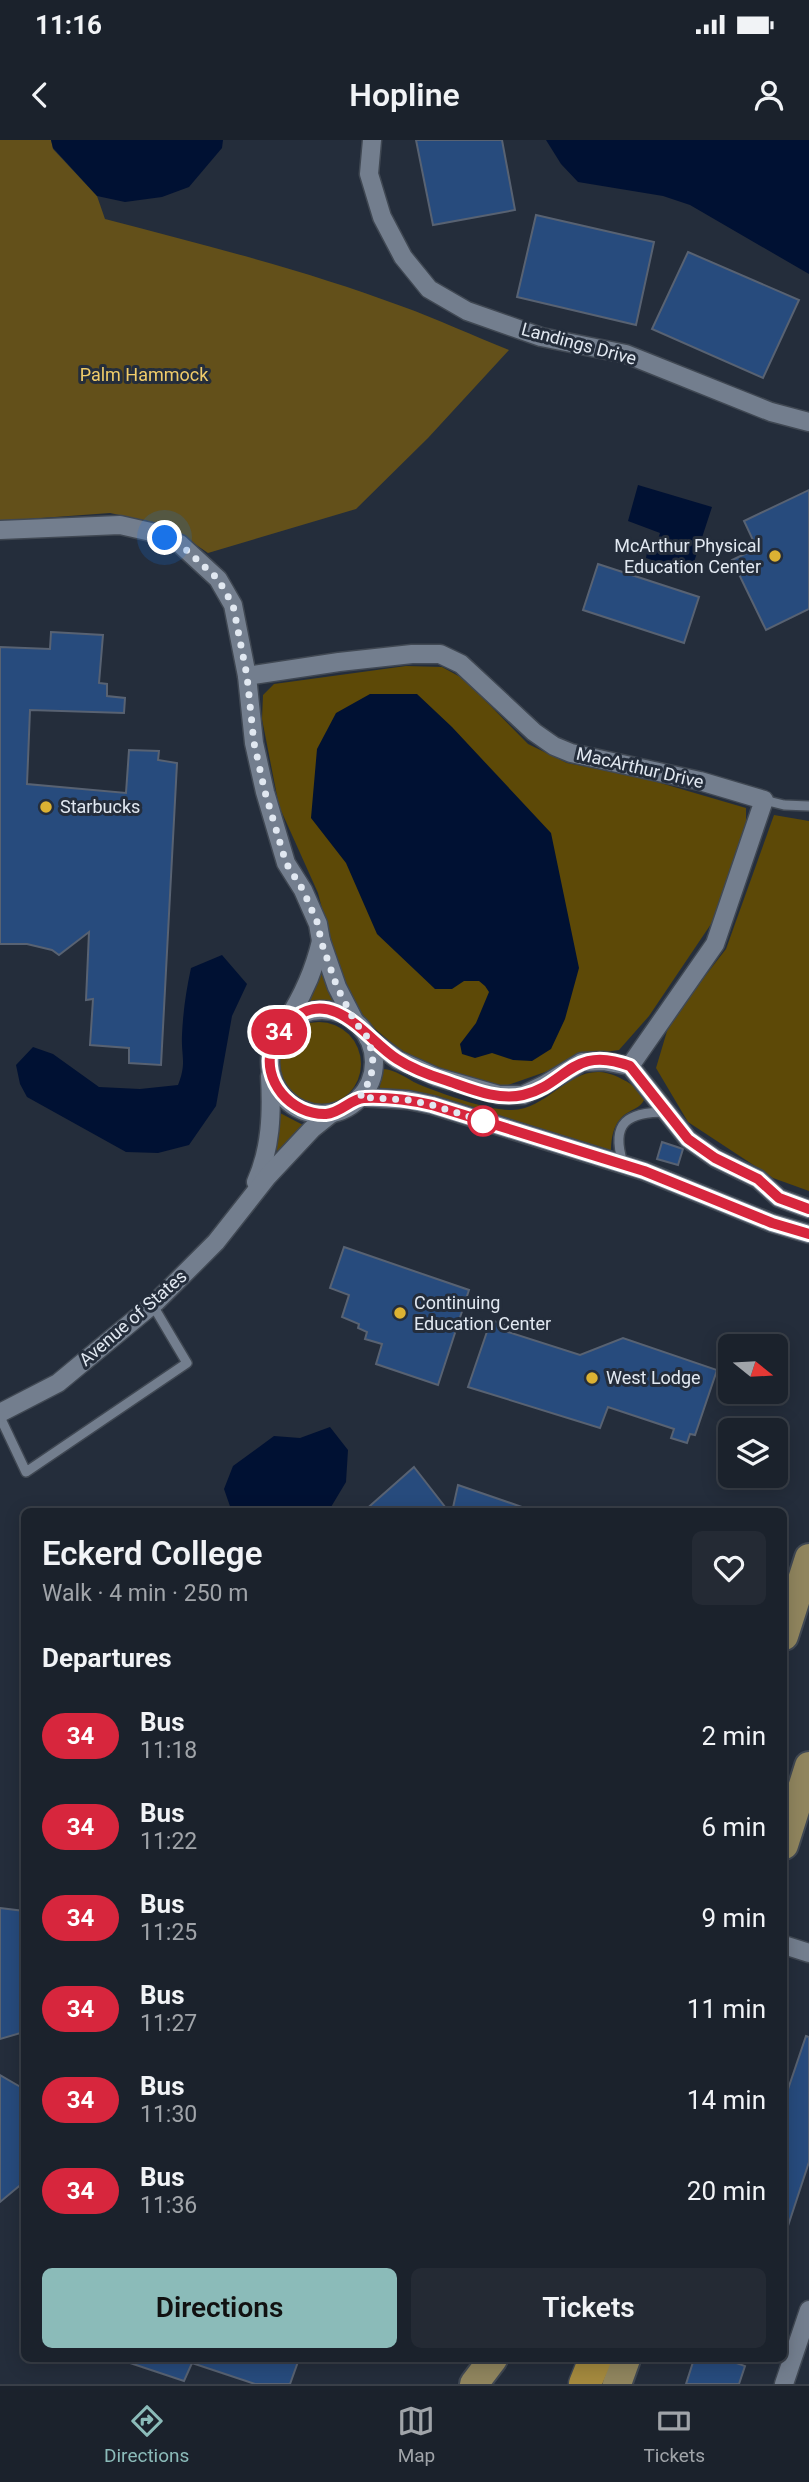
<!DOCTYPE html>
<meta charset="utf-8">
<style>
body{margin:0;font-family:Roboto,sans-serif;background:#242a34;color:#f1f3f6;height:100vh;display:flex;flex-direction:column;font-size:26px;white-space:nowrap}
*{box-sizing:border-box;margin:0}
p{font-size:23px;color:#a0a4a9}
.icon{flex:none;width:38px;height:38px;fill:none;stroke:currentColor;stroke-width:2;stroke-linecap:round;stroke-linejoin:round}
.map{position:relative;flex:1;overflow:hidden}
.sheet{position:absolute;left:21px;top:1368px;width:766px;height:854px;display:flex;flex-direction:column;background:#1b222c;border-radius:10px;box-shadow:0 4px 18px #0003,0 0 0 2px #393f48}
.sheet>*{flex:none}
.badge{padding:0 14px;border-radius:23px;font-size:24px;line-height:46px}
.needle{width:46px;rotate:108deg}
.buttons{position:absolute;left:718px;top:1194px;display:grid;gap:14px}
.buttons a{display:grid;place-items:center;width:70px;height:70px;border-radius:10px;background:#1b222c;box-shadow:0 4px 18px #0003,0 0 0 2px #393f48;font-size:35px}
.you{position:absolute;width:35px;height:35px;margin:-18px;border:5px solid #fff;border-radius:50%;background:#1a73e8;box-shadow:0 0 0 10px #1a73e833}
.map>.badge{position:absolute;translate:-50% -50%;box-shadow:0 0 0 4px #fff}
h2{padding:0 21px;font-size:26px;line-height:63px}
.round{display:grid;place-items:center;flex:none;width:74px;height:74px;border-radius:10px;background:#242a34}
.overview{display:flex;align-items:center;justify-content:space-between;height:119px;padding:0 21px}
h1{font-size:33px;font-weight:600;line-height:52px}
.button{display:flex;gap:14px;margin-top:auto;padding:14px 21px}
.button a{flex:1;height:80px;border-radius:10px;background:#8bbbb9;color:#111;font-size:28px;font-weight:600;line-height:80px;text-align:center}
.button a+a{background:#242a34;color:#f1f3f6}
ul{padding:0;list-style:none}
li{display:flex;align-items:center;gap:21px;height:91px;padding:0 21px}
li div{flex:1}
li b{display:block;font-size:26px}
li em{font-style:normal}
li .badge{min-width:77px;font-weight:700;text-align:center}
.status{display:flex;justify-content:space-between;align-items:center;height:49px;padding:0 35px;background:#1b222c;direction:ltr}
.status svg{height:19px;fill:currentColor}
header{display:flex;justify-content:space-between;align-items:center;height:91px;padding:0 21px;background:#1b222c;font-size:32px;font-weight:600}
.dock{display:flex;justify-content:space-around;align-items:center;height:98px;border-top:2px solid #393f48;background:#1b222c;font-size:19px;color:#a0a4a9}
.dock a{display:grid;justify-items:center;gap:4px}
.dock .selected{color:#8bbbb9}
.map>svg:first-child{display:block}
.green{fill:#5d4907}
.forest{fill:#63501a}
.water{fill:#013}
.building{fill:#274b7d;stroke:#586272;stroke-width:2}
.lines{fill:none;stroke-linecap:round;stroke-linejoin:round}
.lane-casing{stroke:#404853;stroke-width:12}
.street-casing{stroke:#404853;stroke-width:21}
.primary-casing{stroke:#404853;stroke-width:32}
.highway-casing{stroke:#404853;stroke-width:35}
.lane{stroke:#737e8e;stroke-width:9}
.street{stroke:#737e8e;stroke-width:18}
.primary{stroke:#90855e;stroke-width:28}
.highway{stroke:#a4893e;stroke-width:32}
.line-casing{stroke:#fff;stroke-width:16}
.line{stroke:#d7263d;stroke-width:10}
.walk{stroke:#e1e8f1;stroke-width:7;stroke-dasharray:0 12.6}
.poi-dot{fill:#dcb233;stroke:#242d3b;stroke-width:2.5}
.stop-dot{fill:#fff;stroke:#d7263d;stroke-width:3.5}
.labels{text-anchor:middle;stroke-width:6;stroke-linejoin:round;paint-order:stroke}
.street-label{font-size:18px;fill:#e1e8f1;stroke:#242d3b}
.park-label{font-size:18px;fill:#f0cc6a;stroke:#242d3b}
.poi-label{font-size:18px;fill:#e1e8f1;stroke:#242d3b;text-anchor:start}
</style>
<div class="status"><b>11:16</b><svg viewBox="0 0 49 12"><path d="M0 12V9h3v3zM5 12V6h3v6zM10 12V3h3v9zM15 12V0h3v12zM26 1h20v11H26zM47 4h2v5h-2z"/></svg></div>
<header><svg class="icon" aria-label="back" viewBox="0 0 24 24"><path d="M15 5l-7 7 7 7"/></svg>Hopline<svg class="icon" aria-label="person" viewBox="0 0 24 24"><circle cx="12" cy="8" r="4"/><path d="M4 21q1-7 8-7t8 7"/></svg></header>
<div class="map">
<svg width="809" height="2244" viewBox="0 0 809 2244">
<rect width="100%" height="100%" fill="#242d3b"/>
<g class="green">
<path d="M 406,526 L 442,527 L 464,539 L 528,604 L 567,623 L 640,637 L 746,668 L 746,698 L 729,746 L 711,784 L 649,876 L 619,910 L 574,916 L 548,931 L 505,946 L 454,935 L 404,913 L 368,883 L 345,847 L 336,822 L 318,753 L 279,666 L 262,579 L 263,555 L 274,544 Z"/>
<path d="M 774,675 L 809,681 L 809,1051 L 773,1038 L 688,982 L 656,928 L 670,881 L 726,809 Z"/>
<path d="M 324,829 L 337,865 L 312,863 L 310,859 L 320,831 Z"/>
<circle cx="319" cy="924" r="42"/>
<path d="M 383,929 C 395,929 407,939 418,944 C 443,954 485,970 512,970 C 553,969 574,914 620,938 C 630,943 638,948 645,958 C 641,967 637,967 629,972 C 614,980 611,996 611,1012 L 379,951 Z"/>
<path d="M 280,973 L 303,985 L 279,1012 L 275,1009 L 278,975 Z"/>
</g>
<path class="forest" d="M 0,0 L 51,0 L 53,9 L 97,56 L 105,79 C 204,105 305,130 401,166 C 438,179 473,196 509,210 L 428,298 L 356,369 L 208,413 L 167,385 L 110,373 L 0,381 Z"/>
<g class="water">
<path d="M 51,0 L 223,0 L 222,8 L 189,47 L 162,57 L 125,62 L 97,56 L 53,8 Z"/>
<path d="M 546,0 L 809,0 L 809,134 L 690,65 L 663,56 L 578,42 L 561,24 Z"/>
<path d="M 638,345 L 712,367 L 694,422 L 700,427 L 698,434 L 692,434 L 646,418 L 647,412 L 655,409 L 660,393 L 628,381 Z"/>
<path d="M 370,554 L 417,554 L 452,587 L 551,693 L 579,828 L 565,879 L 551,909 L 532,921 L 513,920 L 492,913 L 475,918 L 462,914 L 460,904 L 476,883 L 489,852 L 485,846 L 479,841 L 464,841 L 452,849 L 435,849 L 377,794 L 346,723 L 311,678 L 317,609 L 336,573 Z"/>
<path d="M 222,815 L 247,844 L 232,876 L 216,966 L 189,1005 L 158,1013 L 126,1012 L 27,957 L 20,944 L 16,925 L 33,907 L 53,914 L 99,947 L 140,949 L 178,945 C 187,922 181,917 182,895 C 183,872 186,851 191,828 Z"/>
<path d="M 330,1287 L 348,1310 L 346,1342 L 328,1372 L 232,1372 L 224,1349 L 233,1326 L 274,1296 L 300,1298 Z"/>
</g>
<g class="building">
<path d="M 416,0 L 502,0 L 515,70 L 433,85 Z"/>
<path d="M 536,75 L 654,102 L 636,185 L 517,157 Z"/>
<path d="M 688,112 L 799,160 L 763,238 L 652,189 Z"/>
<path d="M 809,350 L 809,469 L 766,490 L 732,420 L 749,412 L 745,405 L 753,400 L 744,381 Z"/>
<path d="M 598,424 L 699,457 L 684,503 L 583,470 Z"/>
<path d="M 51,492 L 103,495 L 99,543 L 107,544 L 107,556 L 125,558 L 124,573 L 30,570 L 27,644 L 126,653 L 129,610 L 159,611 L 158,620 L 177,623 L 161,925 L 129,923 L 129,908 L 90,905 L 93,859 L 86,860 L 89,792 L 59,815 L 52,810 L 27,804 L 0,804 L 0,507 L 50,509 Z"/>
<path d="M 662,1002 L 683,1009 L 678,1025 L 657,1019 Z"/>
<path d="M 344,1107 L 469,1150 L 438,1245 L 376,1224 L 382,1204 L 365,1199 L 367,1192 L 358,1188 L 359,1184 L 342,1177 L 349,1155 L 330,1148 Z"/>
<path d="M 491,1180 L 510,1187 L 508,1192 L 580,1215 L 623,1198 L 717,1230 L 695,1295 L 690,1294 L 687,1303 L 671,1298 L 674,1289 L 608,1267 L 600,1288 L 468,1247 Z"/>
<path d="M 414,1327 L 449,1372 L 363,1372 Z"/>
<path d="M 458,1345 L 528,1369 L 527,1372 L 452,1372 Z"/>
<path d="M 0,1768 L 24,1771 L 24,1892 L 0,1899 Z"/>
<path d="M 806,1896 L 809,1897 L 809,2022 L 787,2089 L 784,2088 L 784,1961 Z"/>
<path d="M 0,1935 L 24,1949 L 24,2042 L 0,2062 Z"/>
<path d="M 127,2219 L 299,2219 L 290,2244 L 255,2244 L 192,2223 L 184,2241 L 127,2222 Z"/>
<path d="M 694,2219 L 725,2219 L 745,2226 L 739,2244 L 686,2244 Z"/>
</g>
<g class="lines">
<defs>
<g id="lane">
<path d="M 764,660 L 784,665 L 809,666"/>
<path d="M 623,1023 C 610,982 628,972 666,972"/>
<path d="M 0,1277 L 26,1332 L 187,1223 L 152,1164"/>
</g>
<g id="street">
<path d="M 372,0 L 369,34 L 382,77 L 403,117 L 429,149 L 467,171 L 541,197 L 626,214 L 771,272 L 809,282"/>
<path d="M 0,390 L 120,385 L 151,392 L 180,404 L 218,439 L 233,465 L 247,536 L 254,603 L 265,652 L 286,723 L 303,750 L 318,784 L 321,801 L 337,847 L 355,882"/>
<path d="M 247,536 L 339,522 L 412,514 L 440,514 L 461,524 L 534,592 L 554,606 L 571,613 L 700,641 L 764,660 L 715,804 L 630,926"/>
<circle cx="322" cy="922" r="52"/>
<path d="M 287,880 C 304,854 314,831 321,801"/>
<path d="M 368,898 L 398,920 L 436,937 L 499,955 L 523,955 L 544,945 L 582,922 L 603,921 L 630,926 L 688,999 L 715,1018 L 758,1039 L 779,1058 L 809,1069"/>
<path d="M 360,957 L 408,960 L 432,965 L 644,1031 L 772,1083 L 809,1094"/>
<path d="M 256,1042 C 271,1008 272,973 270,936"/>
<path d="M 0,1273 L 58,1243 L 157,1161 L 216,1102 L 268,1036 L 312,989 L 332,973"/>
<path d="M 784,1805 L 809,1813"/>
<path d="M 784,2244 L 809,2170"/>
</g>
<g id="primary">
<path d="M 784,1496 L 809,1418"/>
<path d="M 784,1705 L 809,1626"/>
<path d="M 474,2244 L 493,2219"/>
<path d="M 617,2244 L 626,2219"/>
</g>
<path id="highway" d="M 585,2244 L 595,2219"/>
</defs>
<use href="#lane" class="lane-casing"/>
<use href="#street" class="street-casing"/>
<use href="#primary" class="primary-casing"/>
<use href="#highway" class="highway-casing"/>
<use href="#lane" class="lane"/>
<use href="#street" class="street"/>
<use href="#primary" class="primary"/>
<use href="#highway" class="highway"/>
</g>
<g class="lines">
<defs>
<path id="line" d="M 809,1069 L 779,1058 L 758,1039 L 715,1018 L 688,999 L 630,926 C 572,904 567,945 523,955 C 497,961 469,948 445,940 C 429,935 411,928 397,919 C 367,900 335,847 294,878 C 284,885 275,894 272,906 C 261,941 291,975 326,974 C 341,973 352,958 364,958 C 386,957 410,960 432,965 L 644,1031 L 772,1083 L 809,1094"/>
</defs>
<use href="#line" class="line-casing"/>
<use href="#line" class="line"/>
<path class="walk" d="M 165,398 L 180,404 L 218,439 L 233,465 L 247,536 L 254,603 L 265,652 L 286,723 L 303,750 L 318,784 L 321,801 L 337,847 L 355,882 L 368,898 L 373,917 L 371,938 L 360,957 L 408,960 L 432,965 L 483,981"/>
</g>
<g class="poi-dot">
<circle cx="775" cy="416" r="7"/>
<circle cx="46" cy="667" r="7"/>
<circle cx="400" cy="1173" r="7"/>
<circle cx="592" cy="1238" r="7"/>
</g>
<circle class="stop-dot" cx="483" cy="981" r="14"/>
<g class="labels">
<g class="street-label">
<text transform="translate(579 204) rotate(15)" y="6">Landings Drive</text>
<text transform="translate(640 628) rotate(13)" y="6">MacArthur Drive</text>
<text transform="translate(133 1178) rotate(-41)" y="6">Avenue of States</text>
</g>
<g class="park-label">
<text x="144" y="241">Palm Hammock</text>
</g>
<g class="poi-label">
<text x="761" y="412" text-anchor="end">McArthur Physical<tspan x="761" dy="21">Education Center</tspan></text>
<text x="60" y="673">Starbucks</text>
<text x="414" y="1169">Continuing<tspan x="414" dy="21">Education Center</tspan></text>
<text x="606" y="1244">West Lodge</text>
</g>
</g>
</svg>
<div class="buttons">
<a><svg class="needle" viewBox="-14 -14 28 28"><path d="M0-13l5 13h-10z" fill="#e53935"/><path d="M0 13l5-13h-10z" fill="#a0a4a9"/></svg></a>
<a><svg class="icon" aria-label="layers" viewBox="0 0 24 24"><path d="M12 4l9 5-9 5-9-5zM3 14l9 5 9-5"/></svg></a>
</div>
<div class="you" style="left:165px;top:398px"></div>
<b class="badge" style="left:279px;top:892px;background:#d7263d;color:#fff">34</b>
<section class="sheet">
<div class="overview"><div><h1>Eckerd College</h1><p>Walk · 4 min · 250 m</p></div><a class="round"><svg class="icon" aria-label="heart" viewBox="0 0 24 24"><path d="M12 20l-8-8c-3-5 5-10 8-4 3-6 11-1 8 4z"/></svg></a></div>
<h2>Departures</h2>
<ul>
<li><span class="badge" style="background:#d7263d;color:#fff">34</span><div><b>Bus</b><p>11:18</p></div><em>2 min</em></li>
<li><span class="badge" style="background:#d7263d;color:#fff">34</span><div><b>Bus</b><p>11:22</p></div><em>6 min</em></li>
<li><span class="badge" style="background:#d7263d;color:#fff">34</span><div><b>Bus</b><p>11:25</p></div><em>9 min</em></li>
<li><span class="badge" style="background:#d7263d;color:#fff">34</span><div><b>Bus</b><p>11:27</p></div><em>11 min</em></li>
<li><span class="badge" style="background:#d7263d;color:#fff">34</span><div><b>Bus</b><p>11:30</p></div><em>14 min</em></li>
<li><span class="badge" style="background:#d7263d;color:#fff">34</span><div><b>Bus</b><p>11:36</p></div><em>20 min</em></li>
</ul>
<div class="button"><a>Directions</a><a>Tickets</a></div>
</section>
</div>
<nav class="dock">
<a class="selected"><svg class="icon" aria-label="directions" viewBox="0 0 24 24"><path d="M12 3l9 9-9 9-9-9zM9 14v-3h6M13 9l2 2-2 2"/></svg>Directions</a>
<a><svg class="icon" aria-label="map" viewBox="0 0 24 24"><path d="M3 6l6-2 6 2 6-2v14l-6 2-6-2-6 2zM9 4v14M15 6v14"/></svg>Map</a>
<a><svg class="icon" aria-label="tickets" viewBox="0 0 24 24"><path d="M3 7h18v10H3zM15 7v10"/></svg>Tickets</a>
</nav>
